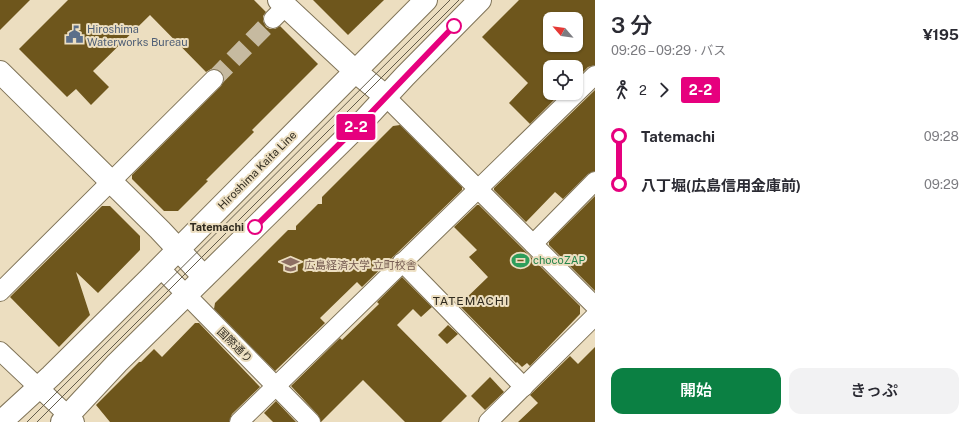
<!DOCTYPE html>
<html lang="ja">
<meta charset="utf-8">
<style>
body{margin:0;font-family:"Public Sans","Noto Sans JP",sans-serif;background:#f2f2f3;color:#2b2b33;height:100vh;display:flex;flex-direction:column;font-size:15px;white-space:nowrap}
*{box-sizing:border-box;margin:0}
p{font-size:13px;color:#7c7c81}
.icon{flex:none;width:22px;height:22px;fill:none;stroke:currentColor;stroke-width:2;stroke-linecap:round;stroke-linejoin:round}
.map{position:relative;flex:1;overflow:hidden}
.sheet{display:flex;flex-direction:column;background:#fff;width:380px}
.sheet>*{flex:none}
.badge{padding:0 8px;border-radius:3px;font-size:14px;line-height:26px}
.needle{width:26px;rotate:298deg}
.fabs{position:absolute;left:543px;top:12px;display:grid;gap:8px}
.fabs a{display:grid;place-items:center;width:40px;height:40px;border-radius:8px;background:#fff;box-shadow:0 1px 3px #0004;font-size:20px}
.map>.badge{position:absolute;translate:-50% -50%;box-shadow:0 0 0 2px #fff}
.legs{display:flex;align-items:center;gap:6px;height:44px;padding:0 16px;font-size:13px}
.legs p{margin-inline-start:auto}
.headline{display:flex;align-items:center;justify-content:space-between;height:68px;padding:0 16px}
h1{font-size:22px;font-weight:600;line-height:30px}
.action{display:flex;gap:8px;margin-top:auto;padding:8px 16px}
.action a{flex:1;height:46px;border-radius:12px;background:#0b8043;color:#fff;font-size:16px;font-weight:600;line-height:46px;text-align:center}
.action a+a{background:#f2f2f3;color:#2b2b33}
ul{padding:0 16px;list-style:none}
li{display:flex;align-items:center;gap:14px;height:48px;font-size:15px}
li i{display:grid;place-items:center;width:6px;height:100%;margin:0 5px;background:currentColor}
li i::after{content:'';width:10px;height:10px;margin:-5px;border:3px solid;border-radius:50%;background:#fff}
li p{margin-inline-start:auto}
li:first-child i{background:linear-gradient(#0000 50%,currentColor 0)}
li:last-child i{background:linear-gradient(currentColor 50%,#0000 0)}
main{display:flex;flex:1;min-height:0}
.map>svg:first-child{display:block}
.building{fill:#6e561c;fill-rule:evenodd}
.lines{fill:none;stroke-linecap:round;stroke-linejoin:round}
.minor-tunnel{stroke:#c6baa0;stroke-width:18;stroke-dasharray:18 9;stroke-linecap:butt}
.minor-casing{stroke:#7f7357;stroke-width:20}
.tertiary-casing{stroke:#7f7357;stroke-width:24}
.secondary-casing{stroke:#7f7357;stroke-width:24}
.minor{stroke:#fff;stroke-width:18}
.tertiary{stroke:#fff;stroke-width:22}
.secondary{stroke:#fff;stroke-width:22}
.tram{stroke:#635c4b;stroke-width:1}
.line-1-casing{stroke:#fff;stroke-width:9}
.line-1{stroke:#e6007e;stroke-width:6}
.stop-1-dot{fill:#fff;stroke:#e6007e;stroke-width:2}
.labels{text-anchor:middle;stroke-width:4;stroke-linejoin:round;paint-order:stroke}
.service-label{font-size:11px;fill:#4e5e75;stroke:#ecdec0;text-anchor:start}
.street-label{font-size:11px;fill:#302b1f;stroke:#ecdec0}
.stop-label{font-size:11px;font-weight:bold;fill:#302b1f;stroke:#ecdec0;text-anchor:end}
.leisure-label{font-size:11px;fill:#27864d;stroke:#ecdec0;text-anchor:start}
.education-label{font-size:11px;fill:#785e54;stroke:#ecdec0;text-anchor:start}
.neighbourhood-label{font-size:12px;letter-spacing:1px;fill:#302b1f;stroke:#ecdec0}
</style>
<main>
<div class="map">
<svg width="595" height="422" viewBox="0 0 595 422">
<rect width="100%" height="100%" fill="#ecdec0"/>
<g class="building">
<path d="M 0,0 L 30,0 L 0,30 Z"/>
<path d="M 68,0 L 254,0 L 266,12 L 263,16 L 263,21 L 266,27 L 270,29 L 275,29 L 280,26 L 318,64 L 252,130 L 254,132 L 206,180 L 208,181 L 178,211 L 164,211 L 132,179 L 132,175 L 221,86 L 224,81 L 224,76 L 221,71 L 216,69 L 211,69 L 206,72 L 150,15 L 93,71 L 109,87 L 91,105 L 76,89 L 67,97 L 19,49 Z"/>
<path d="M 313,0 L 384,0 L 348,35 Z"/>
<path d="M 519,0 L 595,0 L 595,65 L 588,67 L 576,79 L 576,67 L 550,67 L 550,93 L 561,93 L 530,124 L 509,103 L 528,83 L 482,37 ZM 550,19 L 576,19 L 576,45 L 550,45 Z"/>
<path d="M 595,90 L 595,171 L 588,174 L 563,199 L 555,192 L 526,222 L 494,190 L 494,188 Z"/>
<path d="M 400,125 L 462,187 L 462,190 L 362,287 L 357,282 L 320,318 L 325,323 L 275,371 L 214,309 L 215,303 L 288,230 L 296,230 L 296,226 L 318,204 L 322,204 L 322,197 L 393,126 Z"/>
<path d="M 595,196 L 595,291 L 549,245 L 549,242 Z"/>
<path d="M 477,205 L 479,205 L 580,306 L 580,314 L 530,366 L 527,363 L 522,367 L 517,362 L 516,363 L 459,305 L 488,277 L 469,257 L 477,250 L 454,227 Z"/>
<path d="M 102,206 L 110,206 L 140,236 L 140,250 L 98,293 L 76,272 L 90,315 L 59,347 L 10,297 Z"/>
<path d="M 402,277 L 432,307 L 421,317 L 413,309 L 397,325 L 467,396 L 441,422 L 405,422 L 363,380 L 321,422 L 318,415 L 291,386 L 340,338 L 342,340 L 379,304 L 377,302 Z"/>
<path d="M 195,323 L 199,323 L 260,387 L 232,414 L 229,422 L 110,422 L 96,405 L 139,362 L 141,362 L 154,349 L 162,357 Z"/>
<path d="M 448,325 L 458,334 L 447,344 L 438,335 Z"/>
<path d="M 595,347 L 595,422 L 518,422 L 538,403 L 530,395 L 570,356 L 578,364 Z"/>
<path d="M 490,377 L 504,392 L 485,410 L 471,396 Z"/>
<path d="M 276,401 L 296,422 L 273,422 L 264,413 Z"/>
</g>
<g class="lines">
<path class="minor-tunnel" d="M 214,79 L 273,19"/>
<defs>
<g id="minor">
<path d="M 273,19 L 286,6"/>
<path d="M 385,96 L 595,306"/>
<path d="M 533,244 L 595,181"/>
<path d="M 402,262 L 524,387"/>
<path d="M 160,268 L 311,422"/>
<path d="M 0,292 L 214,79"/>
<path d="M 0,351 L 75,422"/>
<path d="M 239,422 L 595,75"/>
<path d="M 488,422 L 595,316"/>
</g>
<g id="tertiary">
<path d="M 279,0 L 355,71 L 385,96"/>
<path d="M 0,72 L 160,230 L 204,277"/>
</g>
<g id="secondary">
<path d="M 1,422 L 51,376 L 149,279 L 426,0"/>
<path d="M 62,422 L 117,363 L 366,118 L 405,76 L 480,0"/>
</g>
</defs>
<use href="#minor" class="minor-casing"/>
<use href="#tertiary" class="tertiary-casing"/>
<use href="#secondary" class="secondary-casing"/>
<use href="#minor" class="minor"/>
<use href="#tertiary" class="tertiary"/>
<use href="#secondary" class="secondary"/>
<g class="tram">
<path d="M 27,422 L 450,0"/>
<path d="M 37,422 L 459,0"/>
</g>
</g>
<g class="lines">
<defs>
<path id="line-1" d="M 255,227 L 366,118 L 454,26"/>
</defs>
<use href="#line-1" class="line-1-casing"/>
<use href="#line-1" class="line-1"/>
</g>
<defs>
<symbol id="civic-bare" viewBox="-9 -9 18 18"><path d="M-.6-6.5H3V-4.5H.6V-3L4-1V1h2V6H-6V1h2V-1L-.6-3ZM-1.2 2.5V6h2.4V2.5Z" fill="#5c6f8a" stroke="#ecdec0" stroke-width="2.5" paint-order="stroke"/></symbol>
<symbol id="stadium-bare" viewBox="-9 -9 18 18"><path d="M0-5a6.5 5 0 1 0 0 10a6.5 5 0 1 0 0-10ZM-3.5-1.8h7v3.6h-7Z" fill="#2e9e5b" stroke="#ecdec0" stroke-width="2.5" paint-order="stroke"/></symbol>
<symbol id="university-bare" viewBox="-9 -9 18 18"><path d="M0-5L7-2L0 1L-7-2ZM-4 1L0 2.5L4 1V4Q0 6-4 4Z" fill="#8d6e63" stroke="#ecdec0" stroke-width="2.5" paint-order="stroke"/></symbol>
</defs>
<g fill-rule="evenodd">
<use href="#civic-bare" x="62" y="22" width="25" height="25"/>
<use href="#stadium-bare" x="508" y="248" width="25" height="25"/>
<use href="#university-bare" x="278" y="252" width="25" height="25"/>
</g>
<g class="stop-1-dot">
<circle cx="454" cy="26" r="7"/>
<circle cx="255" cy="227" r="7"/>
</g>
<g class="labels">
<g class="service-label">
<text x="87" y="33">Hiroshima<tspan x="87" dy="13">Waterworks Bureau</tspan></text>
</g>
<g class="street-label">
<text transform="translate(257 170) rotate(-45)" y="4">Hiroshima Kaita Line</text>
<text transform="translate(235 345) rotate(45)" y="4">国際通り</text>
</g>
<g class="stop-label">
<text x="244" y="231">Tatemachi</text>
</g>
<g class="leisure-label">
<text x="533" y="264">chocoZAP</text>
</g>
<g class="education-label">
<text x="304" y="269">広島経済大学 立町校舎</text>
</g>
<g class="neighbourhood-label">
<text x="471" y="305">TATEMACHI</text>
</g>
</g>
</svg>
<div class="fabs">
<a><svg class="needle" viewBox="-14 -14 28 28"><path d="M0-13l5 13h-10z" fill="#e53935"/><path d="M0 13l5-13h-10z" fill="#7c7c81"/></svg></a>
<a><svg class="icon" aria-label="locate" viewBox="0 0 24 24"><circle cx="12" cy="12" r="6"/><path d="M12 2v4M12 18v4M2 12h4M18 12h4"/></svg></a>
</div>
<b class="badge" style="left:356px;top:127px;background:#e6007e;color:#fff">2-2</b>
</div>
<section class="sheet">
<div class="headline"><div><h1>3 分</h1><p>09:26 – 09:29 · バス</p></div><b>¥195</b></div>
<div class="legs"><svg class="icon" aria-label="walk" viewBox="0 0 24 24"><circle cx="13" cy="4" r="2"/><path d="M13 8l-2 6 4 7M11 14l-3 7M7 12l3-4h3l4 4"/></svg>2<svg class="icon" aria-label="forward" viewBox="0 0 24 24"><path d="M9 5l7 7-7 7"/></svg><b class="badge" style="background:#e6007e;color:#fff">2-2</b></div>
<ul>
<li><i style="color:#e6007e"></i><b>Tatemachi</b><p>09:28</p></li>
<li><i style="color:#e6007e"></i><b>八丁堀(広島信用金庫前)</b><p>09:29</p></li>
</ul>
<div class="action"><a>開始</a><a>きっぷ</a></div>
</section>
</main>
